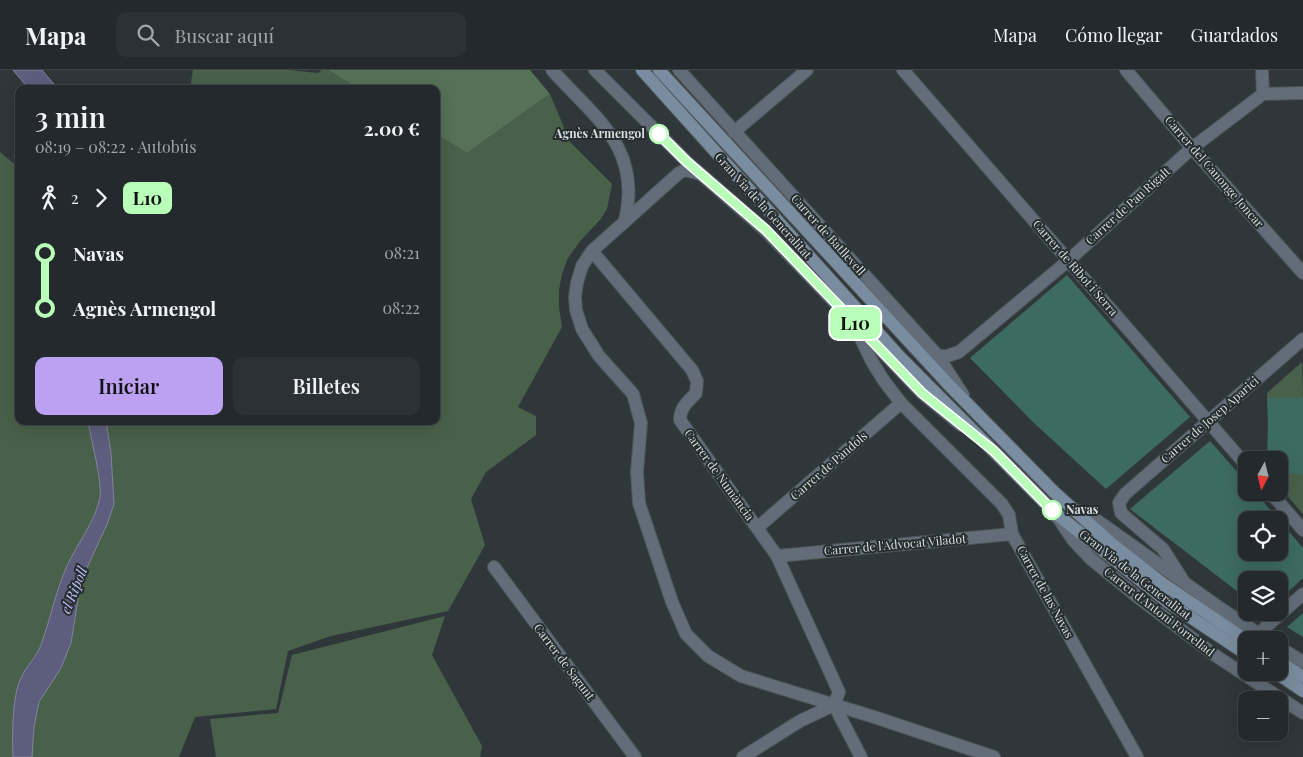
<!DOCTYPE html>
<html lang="es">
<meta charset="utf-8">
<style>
body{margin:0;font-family:"Playfair Display",serif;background:#2b3134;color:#f1f3f6;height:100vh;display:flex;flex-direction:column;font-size:19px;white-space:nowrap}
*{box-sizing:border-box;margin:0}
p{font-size:16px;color:#a3a6a9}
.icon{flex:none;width:28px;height:28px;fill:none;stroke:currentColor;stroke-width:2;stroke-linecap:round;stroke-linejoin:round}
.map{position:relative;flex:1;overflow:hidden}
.side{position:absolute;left:15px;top:15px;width:425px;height:340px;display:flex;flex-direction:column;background:#23292c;border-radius:10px;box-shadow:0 5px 20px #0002,0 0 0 1px #404548}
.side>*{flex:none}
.badge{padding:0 10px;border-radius:8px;font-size:18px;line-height:32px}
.needle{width:32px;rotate:187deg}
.buttons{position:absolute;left:1238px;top:381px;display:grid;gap:10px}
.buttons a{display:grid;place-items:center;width:50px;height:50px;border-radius:10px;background:#23292c;box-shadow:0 5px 20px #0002,0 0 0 1px #404548;font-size:25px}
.map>.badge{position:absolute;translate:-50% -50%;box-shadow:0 0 0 2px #fff}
.legs{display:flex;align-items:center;gap:8px;height:55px;padding:0 20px;font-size:16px}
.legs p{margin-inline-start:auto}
.summary{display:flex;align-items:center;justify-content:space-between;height:85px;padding:0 20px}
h1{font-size:28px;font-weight:600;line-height:38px}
.cta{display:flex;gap:10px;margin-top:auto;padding:10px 20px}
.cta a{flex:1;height:58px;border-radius:10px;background:#bca0f2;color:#111;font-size:20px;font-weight:600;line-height:58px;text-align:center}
.cta a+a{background:#2b3134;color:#f1f3f6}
ul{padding:0 20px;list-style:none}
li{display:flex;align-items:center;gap:18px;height:55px;font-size:19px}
li i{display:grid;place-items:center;width:8px;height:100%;margin:0 6px;background:currentColor}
li i::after{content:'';width:12px;height:12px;margin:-6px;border:4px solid;border-radius:50%;background:#23292c}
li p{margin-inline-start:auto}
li:first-child i{background:linear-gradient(#0000 50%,currentColor 0)}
li:last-child i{background:linear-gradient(currentColor 50%,#0000 0)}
header{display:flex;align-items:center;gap:30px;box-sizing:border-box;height:70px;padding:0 25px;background:#23292c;border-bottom:1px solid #404548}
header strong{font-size:24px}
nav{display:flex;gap:28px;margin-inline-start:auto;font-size:18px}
.search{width:350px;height:45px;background:#2b3134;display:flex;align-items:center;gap:12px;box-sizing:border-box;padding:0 18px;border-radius:10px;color:#a3a6a9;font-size:19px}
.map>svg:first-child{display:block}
.green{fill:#49604a}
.forest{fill:#557157}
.water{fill:#5d5d7e;stroke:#82849b}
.building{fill:#3d6b63;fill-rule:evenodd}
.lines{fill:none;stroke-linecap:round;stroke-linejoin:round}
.street-casing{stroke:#4e5558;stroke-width:14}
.secondary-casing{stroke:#4e5558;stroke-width:14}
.street{stroke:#626d79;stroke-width:12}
.secondary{stroke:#7a8c9f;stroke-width:12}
.line-1-casing{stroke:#fff;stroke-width:11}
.line-1{stroke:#b9feb9;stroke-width:8}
.stop-1-dot{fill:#fff;stroke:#b9feb9;stroke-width:2.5}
.labels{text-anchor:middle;stroke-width:4;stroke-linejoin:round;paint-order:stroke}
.stop-label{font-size:12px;font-weight:bold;fill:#d9dee0;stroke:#252d2f;text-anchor:end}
.street-label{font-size:12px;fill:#d9dee0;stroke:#252d2f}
.water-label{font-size:14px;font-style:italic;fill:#c4c3ff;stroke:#252d2f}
</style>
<header>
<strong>Mapa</strong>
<div class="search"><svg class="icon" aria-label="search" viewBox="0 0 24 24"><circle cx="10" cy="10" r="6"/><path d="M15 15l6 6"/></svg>Buscar aquí</div>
<nav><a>Mapa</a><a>Cómo llegar</a><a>Guardados</a></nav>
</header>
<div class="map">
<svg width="1303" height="687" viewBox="0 0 1303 687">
<rect width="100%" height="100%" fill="#2f373a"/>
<g class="green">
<path d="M 193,0 L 289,0 L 318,3 L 322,0 L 328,0 L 359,19 L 190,19 Z"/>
<path d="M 550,24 L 570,72 L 612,114 L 607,139 L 600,150 L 581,170 L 568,188 L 562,204 L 559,220 L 559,237 L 562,257 L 518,337 L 536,346 L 536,365 L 486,402 L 471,429 L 485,475 L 448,541 L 331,566 L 288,581 L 276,639 L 195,647 L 179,687 L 0,687 L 0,82 L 19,98 L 19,351 L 436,351 L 436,64 L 467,83 Z"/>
<path d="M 1302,292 L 1303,328 L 1267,328 L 1267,323 Z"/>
<path d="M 1279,400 L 1290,400 L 1303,404 L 1303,444 L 1279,416 Z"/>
<path d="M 445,546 L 432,585 L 482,676 L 480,687 L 216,687 L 210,649 L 278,643 L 292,585 Z"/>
</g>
<path class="forest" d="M 328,0 L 530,0 L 550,24 L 467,83 L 436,64 L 436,19 L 359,19 Z"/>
<g class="water">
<path d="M 13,0 L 42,0 L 58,19 L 29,19 Z"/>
<path d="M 88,351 L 106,351 L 111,383 L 114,434 L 108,452 L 81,511 L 71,573 L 61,598 L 39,632 L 34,657 L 32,687 L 13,687 C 12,666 12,626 21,608 C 27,594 37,588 42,572 C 51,547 56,520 67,496 C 77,474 96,450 100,427 C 102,410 91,370 88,351 Z"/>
</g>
<g class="building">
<path d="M 1067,205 L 1190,347 L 1106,419 L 1035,354 L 970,288 Z"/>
<path d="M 1267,328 L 1303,328 L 1303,404 L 1279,404 L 1279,390 L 1267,390 L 1268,353 Z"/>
<path d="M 1210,371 L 1246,412 L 1246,422 L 1255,422 L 1303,478 L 1303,508 L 1279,530 L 1279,510 L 1246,510 L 1246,528 L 1130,439 ZM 1246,450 L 1279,450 L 1279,482 L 1246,482 Z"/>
<path d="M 1303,543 L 1303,567 L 1287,557 Z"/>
</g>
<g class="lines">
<defs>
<g id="street">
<path d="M 552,0 C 595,48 642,77 625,150"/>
<path d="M 595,0 L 687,92 L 766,161 L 922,323 L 961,355"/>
<path d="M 679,0 L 938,286 L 963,325"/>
<path d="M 903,0 L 1246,395"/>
<path d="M 1126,0 L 1192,78 L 1303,203"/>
<path d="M 1262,0 L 1263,24"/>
<path d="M 734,62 L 807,0"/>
<path d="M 700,104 L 685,100 L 679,103 L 592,181 L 582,196 L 577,213 L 575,227 L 576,240 L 582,259 L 599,286 L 633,324 L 641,353 L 637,402 L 639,433 L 672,532 L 686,564 L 708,586 L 741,606 L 874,647 L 994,687"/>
<path d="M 592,181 L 692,300 L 697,311 L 696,323 C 688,332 680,337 680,350 L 777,486 L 839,622 L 834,635"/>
<path d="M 857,260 L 871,290 L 884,311 L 901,333 L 1002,434 L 1009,445 L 1012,464 L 1137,687"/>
<path d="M 938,286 L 947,286 L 959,282 L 1069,190 L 1192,78 L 1263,24 L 1303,23"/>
<path d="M 1270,422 L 1303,460"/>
<path d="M 1078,441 L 1089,445 L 1105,456 L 1217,536 L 1268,570"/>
<path d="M 1057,446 L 1073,470 L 1091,489 L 1139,528 L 1216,586 L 1303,643"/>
<path d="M 757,458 L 901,333"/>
<path d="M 777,486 L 1012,464"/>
<path d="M 494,497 L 635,687"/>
<path d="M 1184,512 L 1163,479 L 1121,443 L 1119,433 L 1125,424 L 1303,269"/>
<path d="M 1258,564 L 1303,524"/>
<path d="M 1279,577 L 1303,592"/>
<path d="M 834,635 L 861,687"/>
<path d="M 743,687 L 800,651 L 834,635"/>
</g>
<g id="secondary">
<path d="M 642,0 L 899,286 L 1054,442 L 1169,533 L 1246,584"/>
<path d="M 659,0 L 948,314 L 1054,422 L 1112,474 L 1162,513 L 1246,570"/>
<path d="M 1279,591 L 1303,607"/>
<path d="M 1275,602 L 1303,621"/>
</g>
</defs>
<use href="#street" class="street-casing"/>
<use href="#secondary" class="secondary-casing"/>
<use href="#street" class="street"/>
<use href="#secondary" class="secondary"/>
</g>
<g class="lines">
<defs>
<path id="line-1" d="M 659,64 L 687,92 L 766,160 L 922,323 L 994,381 L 1052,440"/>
</defs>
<use href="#line-1" class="line-1-casing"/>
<use href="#line-1" class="line-1"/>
</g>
<g class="stop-1-dot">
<circle cx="659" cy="64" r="9"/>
<circle cx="1052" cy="440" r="9"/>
</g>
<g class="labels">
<g class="stop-label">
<text x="645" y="68">Agnès Armengol</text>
<text x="1066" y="444" text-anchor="start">Navas</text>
</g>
<g class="street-label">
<text transform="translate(1214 102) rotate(49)" y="4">Carrer del Canonge Joncar</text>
<text transform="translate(763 136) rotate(48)" y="4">Gran Via de la Generalitat</text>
<text transform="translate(1128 136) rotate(-42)" y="4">Carrer de Pau Rigalt</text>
<text transform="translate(828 165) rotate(48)" y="4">Carrer de Batllevell</text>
<text transform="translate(1075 198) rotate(49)" y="4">Carrer de Ribot i Serra</text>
<text transform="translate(1210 350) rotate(-41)" y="4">Carrer de Josep Aparici</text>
<text transform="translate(829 396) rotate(-41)" y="4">Carrer de Pàndols</text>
<text transform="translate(719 405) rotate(54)" y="4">Carrer de Numància</text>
<text transform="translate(895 475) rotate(-5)" y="4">Carrer de l'Advocat Viladot</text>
<text transform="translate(1135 505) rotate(38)" y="4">Gran Via de la Generalitat</text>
<text transform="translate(1045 522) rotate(61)" y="4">Carrer de las Navas</text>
<text transform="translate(1159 542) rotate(38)" y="4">Carrer d'Antoni Forrellad</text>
<text transform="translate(564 592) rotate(53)" y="4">Carrer de Sagunt</text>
</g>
<g class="water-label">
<text transform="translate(74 520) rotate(-68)" y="5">el Ripoll</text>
</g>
</g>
</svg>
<div class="buttons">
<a><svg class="needle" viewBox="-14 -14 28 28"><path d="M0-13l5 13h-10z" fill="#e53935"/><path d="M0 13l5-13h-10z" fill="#a3a6a9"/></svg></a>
<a><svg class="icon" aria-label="locate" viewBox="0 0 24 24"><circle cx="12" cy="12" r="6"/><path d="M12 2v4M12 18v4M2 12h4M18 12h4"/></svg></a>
<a><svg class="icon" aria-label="layers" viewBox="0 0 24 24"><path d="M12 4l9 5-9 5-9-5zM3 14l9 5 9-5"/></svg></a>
<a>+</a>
<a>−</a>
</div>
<b class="badge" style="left:855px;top:253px;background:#b9feb9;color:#111">L10</b>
<section class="side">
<div class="summary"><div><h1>3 min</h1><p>08:19 – 08:22 · Autobús</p></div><b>2.00 €</b></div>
<div class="legs"><svg class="icon" aria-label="walk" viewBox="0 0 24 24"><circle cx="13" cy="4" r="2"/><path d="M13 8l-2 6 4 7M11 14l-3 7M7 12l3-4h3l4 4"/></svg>2<svg class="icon" aria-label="forward" viewBox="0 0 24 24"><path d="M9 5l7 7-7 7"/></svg><b class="badge" style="background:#b9feb9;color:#111">L10</b></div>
<ul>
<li><i style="color:#b9feb9"></i><b>Navas</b><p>08:21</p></li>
<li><i style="color:#b9feb9"></i><b>Agnès Armengol</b><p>08:22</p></li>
</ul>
<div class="cta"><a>Iniciar</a><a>Billetes</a></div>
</section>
</div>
